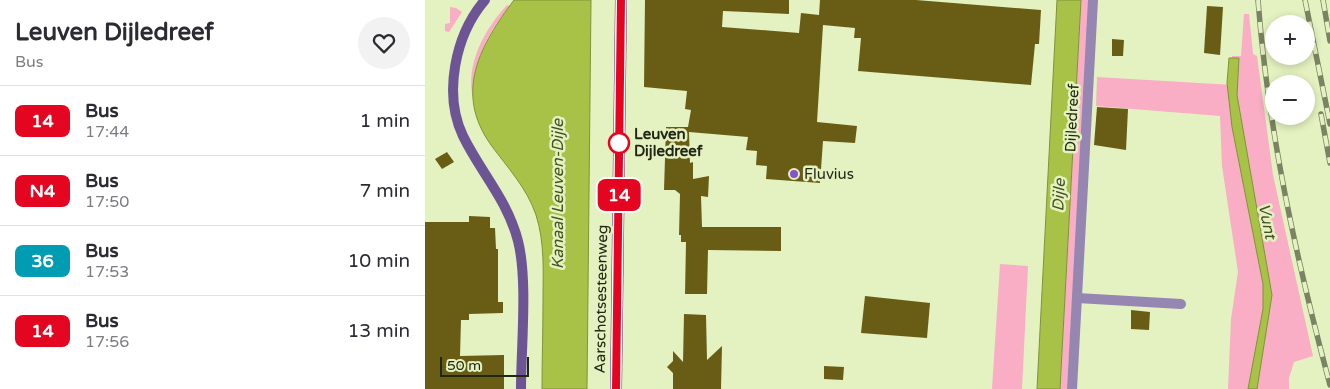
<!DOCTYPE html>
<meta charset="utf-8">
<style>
body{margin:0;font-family:"Varela Round",sans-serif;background:#f2f2f3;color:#2b2b33;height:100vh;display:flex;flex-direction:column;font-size:19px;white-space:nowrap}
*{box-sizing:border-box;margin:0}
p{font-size:16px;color:#7c7c81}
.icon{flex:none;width:28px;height:28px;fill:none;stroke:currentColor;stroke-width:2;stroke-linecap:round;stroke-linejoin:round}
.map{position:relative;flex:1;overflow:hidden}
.side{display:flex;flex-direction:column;background:#fff;width:425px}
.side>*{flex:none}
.badge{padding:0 10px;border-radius:8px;font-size:18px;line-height:32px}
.fabs{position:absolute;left:840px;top:15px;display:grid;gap:10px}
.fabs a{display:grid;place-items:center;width:50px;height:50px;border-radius:50%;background:#fff;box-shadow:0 2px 8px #0003;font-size:25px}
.scale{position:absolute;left:15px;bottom:12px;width:89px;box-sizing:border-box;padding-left:5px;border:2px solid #222714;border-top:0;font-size:14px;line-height:18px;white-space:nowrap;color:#222714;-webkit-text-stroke:4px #e4f1c0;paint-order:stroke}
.map>.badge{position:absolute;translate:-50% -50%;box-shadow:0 0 0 2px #fff}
.round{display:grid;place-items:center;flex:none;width:52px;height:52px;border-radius:26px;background:#f2f2f3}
.overview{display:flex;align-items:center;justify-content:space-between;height:85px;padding:0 15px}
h1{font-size:24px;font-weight:800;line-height:38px}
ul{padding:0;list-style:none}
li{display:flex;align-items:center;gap:15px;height:70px;padding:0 15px;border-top:1px solid #e1e1e2}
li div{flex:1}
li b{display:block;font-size:19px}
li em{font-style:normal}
li .badge{min-width:55px;font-weight:700;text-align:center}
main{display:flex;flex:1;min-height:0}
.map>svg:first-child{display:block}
.green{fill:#f9aec5}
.water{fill:#a8c147;stroke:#809338}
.building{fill:#695d16}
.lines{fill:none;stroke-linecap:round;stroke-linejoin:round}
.street{stroke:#9586b2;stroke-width:10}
.secondary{stroke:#6d5595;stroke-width:10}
.primary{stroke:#51317e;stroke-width:12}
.rail-casing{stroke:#7a8362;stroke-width:5.5}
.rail{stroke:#e4f1c0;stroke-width:4;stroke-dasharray:11;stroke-linecap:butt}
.line-casing{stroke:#fff;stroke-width:11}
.line{stroke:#e40521;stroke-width:8}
.stop-dot{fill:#fff;stroke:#e40521;stroke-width:2.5}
.poi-dot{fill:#8553cb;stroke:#e4f1c0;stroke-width:2}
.labels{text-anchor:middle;stroke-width:5;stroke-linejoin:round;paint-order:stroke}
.street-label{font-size:15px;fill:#222714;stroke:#e4f1c0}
.stop-label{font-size:15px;font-weight:bold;fill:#222714;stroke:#e4f1c0;text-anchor:start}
.poi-label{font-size:15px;fill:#222714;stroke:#e4f1c0;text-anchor:start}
.water-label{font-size:16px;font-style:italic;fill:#475222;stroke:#e4f1c0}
</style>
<main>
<section class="side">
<div class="overview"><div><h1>Leuven Dijledreef</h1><p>Bus</p></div><a class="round"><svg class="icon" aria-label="heart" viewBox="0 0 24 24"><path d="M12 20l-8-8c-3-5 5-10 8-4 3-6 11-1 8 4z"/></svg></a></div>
<ul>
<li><span class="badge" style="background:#e40521;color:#fff">14</span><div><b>Bus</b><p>17:44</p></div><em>1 min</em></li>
<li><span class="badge" style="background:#e40521;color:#fff">N4</span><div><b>Bus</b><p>17:50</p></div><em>7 min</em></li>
<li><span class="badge" style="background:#009cb4;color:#fff">36</span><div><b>Bus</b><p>17:53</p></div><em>10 min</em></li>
<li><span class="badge" style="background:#e40521;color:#fff">14</span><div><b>Bus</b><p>17:56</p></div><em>13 min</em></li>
</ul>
</section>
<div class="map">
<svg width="905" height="389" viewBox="0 0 905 389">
<rect width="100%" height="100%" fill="#e4f1c0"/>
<g class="green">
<path d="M 656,0 L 665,0 L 642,389 L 635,389 Z"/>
<path d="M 82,5 L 85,6 C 61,35 49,60 48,98 C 40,64 60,29 82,5 Z"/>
<path d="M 25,7 L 31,8 L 37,12 L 24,32 L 20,31 L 20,24 L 25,23 Z"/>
<path d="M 819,14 L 824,14 L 828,54 L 832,56 L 848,175 L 888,356 L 869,362 L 864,378 L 864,389 L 803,389 L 806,319 L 813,272 L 797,166 L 795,116 L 671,106 L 672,77 L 808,85 L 807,56 L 816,56 Z"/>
<path d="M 575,264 L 603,266 L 597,389 L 567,389 Z"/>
</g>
<g class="water">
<path d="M 89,0 L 166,0 L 162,389 L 117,389 C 117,360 118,331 118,301 C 118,272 120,243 111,215 C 102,188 82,167 66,145 C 28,92 56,44 89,0 Z"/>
<path d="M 632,0 L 656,0 L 635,389 L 612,389 Z"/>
<path d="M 804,58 L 814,58 L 812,95 L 847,295 L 832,389 L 823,389 L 838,309 L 838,284 L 807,127 L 802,83 Z"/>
</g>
<g class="building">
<path d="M 220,0 L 364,0 L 364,14 L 298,11 L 297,27 L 374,33 L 376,13 L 394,15 L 395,0 L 491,0 L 616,10 L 614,44 L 610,44 L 606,85 L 433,71 L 436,38 L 429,38 L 430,28 L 398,25 L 392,122 L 432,126 L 430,143 L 398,141 L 395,183 L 341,179 L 342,166 L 331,165 L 332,151 L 321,150 L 323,137 L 264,132 L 265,163 L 268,162 L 268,179 L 284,176 L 283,197 L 276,196 L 277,227 L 356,227 L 356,251 L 283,250 L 282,294 L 260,294 L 261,242 L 256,242 L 256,235 L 254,235 L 255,194 L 250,190 L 239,190 L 241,127 L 263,127 L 266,110 L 260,109 L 262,91 L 219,87 Z"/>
<path d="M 782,6 L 798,7 L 795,55 L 779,53 Z"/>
<path d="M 687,39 L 699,40 L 698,56 L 687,56 Z"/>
<path d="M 672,107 L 703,109 L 701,150 L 669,145 Z"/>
<path d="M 22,152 L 29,162 L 17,169 L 10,159 Z"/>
<path d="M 44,216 L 65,217 L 65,228 L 70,228 L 71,249 L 73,249 L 73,302 L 78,302 L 78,313 L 44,314 L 44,320 L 36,320 L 35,356 L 79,355 L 79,389 L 0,389 L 0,222 L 44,222 Z"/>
<path d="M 440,296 L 505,303 L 502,338 L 436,333 Z"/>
<path d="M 706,310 L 725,312 L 724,330 L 706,329 Z"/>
<path d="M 259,314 L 281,315 L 282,360 L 297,346 L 296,389 L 248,389 L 248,373 L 242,367 L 248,361 L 248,351 L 258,362 Z"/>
<path d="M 399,366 L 419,367 L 418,380 L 399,379 Z"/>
</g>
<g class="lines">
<g class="street">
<path d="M 652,298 L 756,304"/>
<path d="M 647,389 L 668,0"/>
</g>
<path class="secondary" d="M 60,0 C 30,35 18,94 38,136 C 56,173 82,199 93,241 C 103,280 96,347 96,389"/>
<path class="primary" d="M 191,389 L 196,0"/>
<defs>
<g id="rail">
<path d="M 833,0 C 843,131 871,258 905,385"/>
<path d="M 880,0 L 905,124"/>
<path d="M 898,0 L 905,41"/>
<path d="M 896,114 L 905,163"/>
</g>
</defs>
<use href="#rail" class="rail-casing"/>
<use href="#rail" class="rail"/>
</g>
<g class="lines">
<defs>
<path id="line" d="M 191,389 L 196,0"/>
</defs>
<use href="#line" class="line-casing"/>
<use href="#line" class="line"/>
</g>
<circle class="stop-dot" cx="194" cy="143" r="10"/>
<circle class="poi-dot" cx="369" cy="174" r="5"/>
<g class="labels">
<g class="street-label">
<text transform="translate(647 118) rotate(-87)" y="5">Dijledreef</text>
<text transform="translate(176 299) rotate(-89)" y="5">Aarschotsesteenweg</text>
</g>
<g class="stop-label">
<text x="209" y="139">Leuven<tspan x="209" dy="17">Dijledreef</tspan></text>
</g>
<g class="poi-label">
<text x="379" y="179">Fluvius</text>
</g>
<g class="water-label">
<text transform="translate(132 194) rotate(-90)" y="6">Kanaal Leuven-Dijle</text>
<text transform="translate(633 195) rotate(-87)" y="6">Dijle</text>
<text transform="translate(843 221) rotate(78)" y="6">Vunt</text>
</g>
</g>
</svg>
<div class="fabs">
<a>+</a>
<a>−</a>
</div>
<div class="scale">50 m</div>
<b class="badge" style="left:194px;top:195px;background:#e40521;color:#fff">14</b>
</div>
</main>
